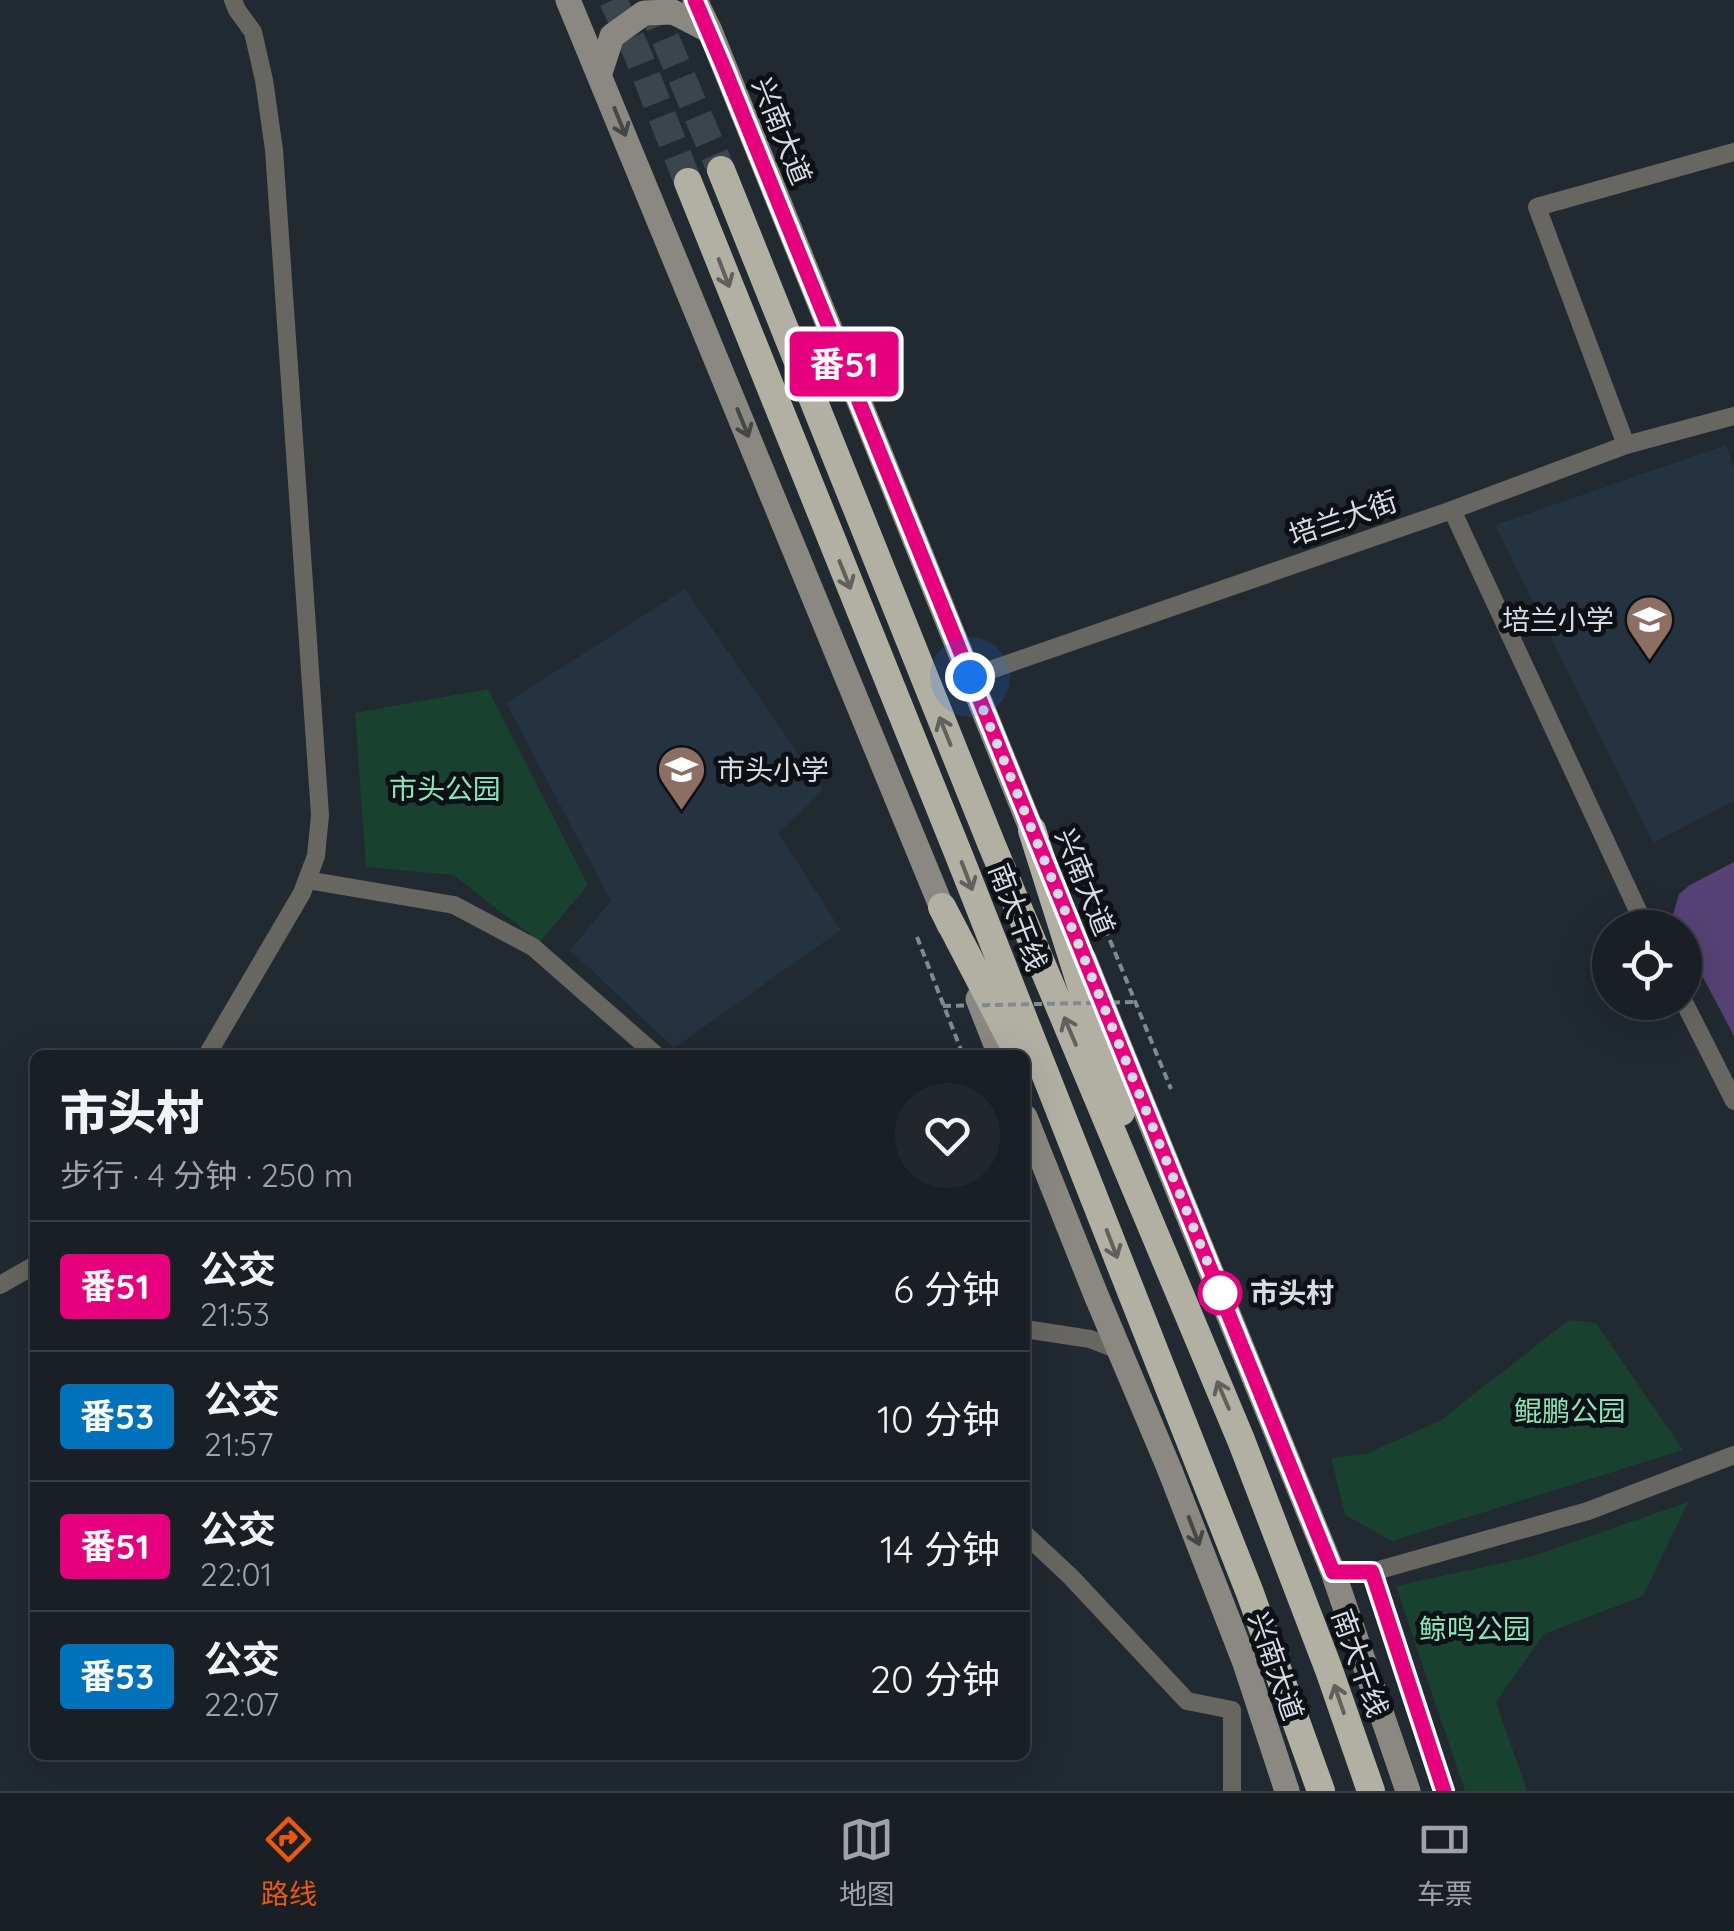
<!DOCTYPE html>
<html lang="zh">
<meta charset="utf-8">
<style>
body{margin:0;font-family:Quicksand,"Noto Sans SC",sans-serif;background:#22272d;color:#f1f3f6;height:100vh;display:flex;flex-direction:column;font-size:38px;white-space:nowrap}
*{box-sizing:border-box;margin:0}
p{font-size:32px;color:#9fa2a7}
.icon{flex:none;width:55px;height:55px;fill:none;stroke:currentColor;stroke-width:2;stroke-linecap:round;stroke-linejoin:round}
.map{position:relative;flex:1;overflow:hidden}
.drawer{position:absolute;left:30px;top:1050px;width:1000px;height:710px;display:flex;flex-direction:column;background:#191f25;border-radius:15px;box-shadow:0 10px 40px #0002,0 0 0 2px #373d42}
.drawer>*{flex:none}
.badge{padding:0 20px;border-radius:8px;font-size:35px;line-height:65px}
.tools{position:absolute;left:1592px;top:910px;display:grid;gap:20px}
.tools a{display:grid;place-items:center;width:110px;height:110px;border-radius:50%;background:#191f25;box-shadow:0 10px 40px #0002,0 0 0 2px #373d42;font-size:50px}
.you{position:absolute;width:50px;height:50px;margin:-25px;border:8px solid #fff;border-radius:50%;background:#1a73e8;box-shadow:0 0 0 15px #1a73e833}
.map>.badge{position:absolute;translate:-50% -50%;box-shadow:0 0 0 5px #fff}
.round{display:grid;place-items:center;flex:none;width:105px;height:105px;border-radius:52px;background:#22272d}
.headline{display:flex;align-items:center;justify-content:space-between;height:170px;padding:0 30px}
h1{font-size:48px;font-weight:800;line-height:75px}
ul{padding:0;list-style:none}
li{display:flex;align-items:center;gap:30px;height:130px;padding:0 30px;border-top:2px solid #373d42}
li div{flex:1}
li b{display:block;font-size:38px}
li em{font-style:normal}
li .badge{min-width:110px;font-weight:700;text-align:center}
.menu{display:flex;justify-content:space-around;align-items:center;height:140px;border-top:2px solid #373d42;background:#191f25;font-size:28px;color:#9fa2a7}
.menu a{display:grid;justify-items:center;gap:5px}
.menu .selected{color:#ea580c}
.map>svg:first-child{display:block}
.built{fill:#25323f}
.green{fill:#19412f}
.building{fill:#544374}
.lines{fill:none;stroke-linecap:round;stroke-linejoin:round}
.trunk-tunnel{stroke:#3c444c;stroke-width:28;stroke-dasharray:28 14;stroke-linecap:butt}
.path{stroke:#82898f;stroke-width:4;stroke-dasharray:8 5;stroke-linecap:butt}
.minor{stroke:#676660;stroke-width:18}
.secondary{stroke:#8a8880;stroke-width:25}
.trunk{stroke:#b2b0a3;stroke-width:28}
.path-bridge{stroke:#82898f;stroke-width:4;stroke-dasharray:8 5;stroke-linecap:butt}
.oneway{stroke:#454745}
.oneway2{stroke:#60605c}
.line-casing{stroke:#fff;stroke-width:22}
.line{stroke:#e6007e;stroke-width:15}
.walk{stroke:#d7dce2;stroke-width:10;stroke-dasharray:0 18}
.stop-dot{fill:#fff;stroke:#e6007e;stroke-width:5}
.labels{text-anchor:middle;stroke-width:10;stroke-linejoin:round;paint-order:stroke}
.street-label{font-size:28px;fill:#d7dce2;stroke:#0d1115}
.poi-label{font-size:28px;fill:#d7dce2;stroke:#0d1115;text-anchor:end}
.park-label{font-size:28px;fill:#88e7b9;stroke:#0d1115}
.stop-label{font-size:28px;font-weight:bold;fill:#d7dce2;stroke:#0d1115;text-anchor:start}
</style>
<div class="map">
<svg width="1734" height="1791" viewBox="0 0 1734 1791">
<rect width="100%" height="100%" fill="#212931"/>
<g class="built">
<path d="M 1726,445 L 1734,468 L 1734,801 L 1653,843 L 1495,525 Z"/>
<path d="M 685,589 L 823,790 L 778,833 L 841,930 L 674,1048 L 570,950 L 611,901 L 506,703 Z"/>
</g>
<g class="green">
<path d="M 488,689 L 588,885 L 540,942 L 453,875 L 366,867 L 355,713 Z"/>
<path d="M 1569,1320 L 1596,1323 L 1683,1450 L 1392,1541 L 1345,1515 L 1331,1458 L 1366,1454 L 1441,1420 Z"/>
<path d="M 1688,1502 L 1643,1596 L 1544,1634 L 1496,1702 L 1527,1791 L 1465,1791 L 1396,1586 L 1530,1557 Z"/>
</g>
<path class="building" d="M 1734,862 L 1734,1036 L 1685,943 L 1685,928 L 1677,928 L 1672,918 L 1679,894 L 1690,885 Z"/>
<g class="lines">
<g class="trunk-tunnel">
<path d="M 613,0 L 636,50 L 688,182"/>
<path d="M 649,0 L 721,170"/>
</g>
<g class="path">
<path d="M 1100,916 L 1171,1089"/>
<path d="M 917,937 L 963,1055"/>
</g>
<g class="minor">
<path d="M 1626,445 L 1537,207 L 1734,152"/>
<path d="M 1452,510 L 1646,928"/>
<path d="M 970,677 L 1452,510 L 1626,445 L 1734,416"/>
<path d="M 307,880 L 454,905 L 533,947 L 656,1055"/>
<path d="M 1684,1002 L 1734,1101"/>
<path d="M 207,1055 L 302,893 L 316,856 L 320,815 L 274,150 L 264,80 L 253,32 L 237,10 L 233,0"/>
<path d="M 0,1285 L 35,1265"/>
<path d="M 1025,1329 L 1090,1339 L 1119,1350"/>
<path d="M 1025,1534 L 1071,1577 L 1187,1701 L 1232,1710 L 1232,1791"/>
<path d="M 1333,1572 L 1372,1572 L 1444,1791"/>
<path d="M 1372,1572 L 1588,1511 L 1734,1455"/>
</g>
<g class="secondary">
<path d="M 568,0 L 949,925"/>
<path d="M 695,0 L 710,31 L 1039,848"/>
<path d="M 600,73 L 612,36 L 644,13 L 673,12 L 710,31"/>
<path d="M 1084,959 L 1333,1572 L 1408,1791"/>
<path d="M 978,999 L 1000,1055"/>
<path d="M 1025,1117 L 1096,1295 L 1169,1468 L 1245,1663 L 1287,1791"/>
</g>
<g class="trunk">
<path d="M 721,170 L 991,843 L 1241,1440 L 1329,1670 L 1371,1791"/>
<path d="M 688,182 L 960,858 L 1250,1593 L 1321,1791"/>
<path d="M 1032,830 L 1121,1112"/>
<path d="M 942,907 L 1019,1055"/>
</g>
<path class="path-bridge" d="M 943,1006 L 1135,1002"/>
</g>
<defs><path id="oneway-shaft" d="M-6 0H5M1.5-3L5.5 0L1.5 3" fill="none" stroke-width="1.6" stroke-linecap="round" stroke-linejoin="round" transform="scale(2.5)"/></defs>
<g class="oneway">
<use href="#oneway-shaft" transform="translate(620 122) rotate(68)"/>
<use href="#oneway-shaft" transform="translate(743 423) rotate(68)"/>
<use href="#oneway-shaft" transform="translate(1194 1531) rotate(69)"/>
</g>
<g class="oneway2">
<use href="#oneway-shaft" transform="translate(724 273) rotate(69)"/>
<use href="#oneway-shaft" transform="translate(845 575) rotate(68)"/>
<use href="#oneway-shaft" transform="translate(945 731) rotate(-112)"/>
<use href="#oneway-shaft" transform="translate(967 876) rotate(69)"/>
<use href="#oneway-shaft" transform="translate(1070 1031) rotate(-113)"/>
<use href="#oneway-shaft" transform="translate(1112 1244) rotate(69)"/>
<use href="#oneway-shaft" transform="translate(1223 1395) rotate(-113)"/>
<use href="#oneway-shaft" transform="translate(1339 1699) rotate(-109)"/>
</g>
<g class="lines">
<defs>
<path id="line" d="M 695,0 L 724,68 L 1333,1572 L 1372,1572 L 1444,1791"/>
</defs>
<use href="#line" class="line-casing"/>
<use href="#line" class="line"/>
<path class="walk" d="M 970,677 L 1220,1293"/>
</g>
<defs>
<symbol id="school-pin" viewBox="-11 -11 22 30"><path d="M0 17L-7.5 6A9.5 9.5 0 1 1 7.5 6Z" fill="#8d6e63" stroke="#0d1115"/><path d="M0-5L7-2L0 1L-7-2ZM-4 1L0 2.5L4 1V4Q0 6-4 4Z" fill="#fff"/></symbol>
</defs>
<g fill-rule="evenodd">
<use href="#school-pin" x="1622" y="592" width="55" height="75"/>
<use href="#school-pin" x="654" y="742" width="55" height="75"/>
</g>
<circle class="stop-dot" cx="1220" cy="1293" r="20"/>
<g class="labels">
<g class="street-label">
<text transform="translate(782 131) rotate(68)" y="10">兴南大道</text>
<text transform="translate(1343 518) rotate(-19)" y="10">培兰大街</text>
<text transform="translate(1085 882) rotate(68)" y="10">兴南大道</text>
<text transform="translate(1018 917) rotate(69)" y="10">南大干线</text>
<text transform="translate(1360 1663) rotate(70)" y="10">南大干线</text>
<text transform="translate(1276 1666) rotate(71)" y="10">兴南大道</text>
</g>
<g class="poi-label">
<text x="1614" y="630">培兰小学</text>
<text x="717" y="780" text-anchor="start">市头小学</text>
</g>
<g class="park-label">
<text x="445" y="799">市头公园</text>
<text x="1570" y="1421">鲲鹏公园</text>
<text x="1475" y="1639">鲸鸣公园</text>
</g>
<g class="stop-label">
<text x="1250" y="1303">市头村</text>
</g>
</g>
</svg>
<div class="tools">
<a><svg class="icon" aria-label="locate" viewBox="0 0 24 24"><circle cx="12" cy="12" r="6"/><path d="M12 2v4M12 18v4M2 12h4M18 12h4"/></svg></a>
</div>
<div class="you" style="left:970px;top:677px"></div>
<b class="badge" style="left:844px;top:364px;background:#e6007e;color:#fff">番51</b>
<section class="drawer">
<div class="headline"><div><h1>市头村</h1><p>步行 · 4 分钟 · 250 m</p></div><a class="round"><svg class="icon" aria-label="heart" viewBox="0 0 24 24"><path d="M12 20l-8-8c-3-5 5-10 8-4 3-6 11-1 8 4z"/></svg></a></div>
<ul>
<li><span class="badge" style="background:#e6007e;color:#fff">番51</span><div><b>公交</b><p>21:53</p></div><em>6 分钟</em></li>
<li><span class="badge" style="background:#0072bc;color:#fff">番53</span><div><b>公交</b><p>21:57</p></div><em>10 分钟</em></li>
<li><span class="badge" style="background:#e6007e;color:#fff">番51</span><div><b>公交</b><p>22:01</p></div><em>14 分钟</em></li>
<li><span class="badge" style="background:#0072bc;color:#fff">番53</span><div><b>公交</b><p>22:07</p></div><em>20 分钟</em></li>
</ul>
</section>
</div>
<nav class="menu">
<a class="selected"><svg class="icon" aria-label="directions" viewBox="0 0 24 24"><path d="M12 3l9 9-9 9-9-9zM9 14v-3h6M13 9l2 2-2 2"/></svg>路线</a>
<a><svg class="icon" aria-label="map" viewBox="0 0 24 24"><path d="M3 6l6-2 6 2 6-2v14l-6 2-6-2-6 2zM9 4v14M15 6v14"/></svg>地图</a>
<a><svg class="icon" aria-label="tickets" viewBox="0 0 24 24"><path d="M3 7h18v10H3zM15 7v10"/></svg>车票</a>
</nav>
